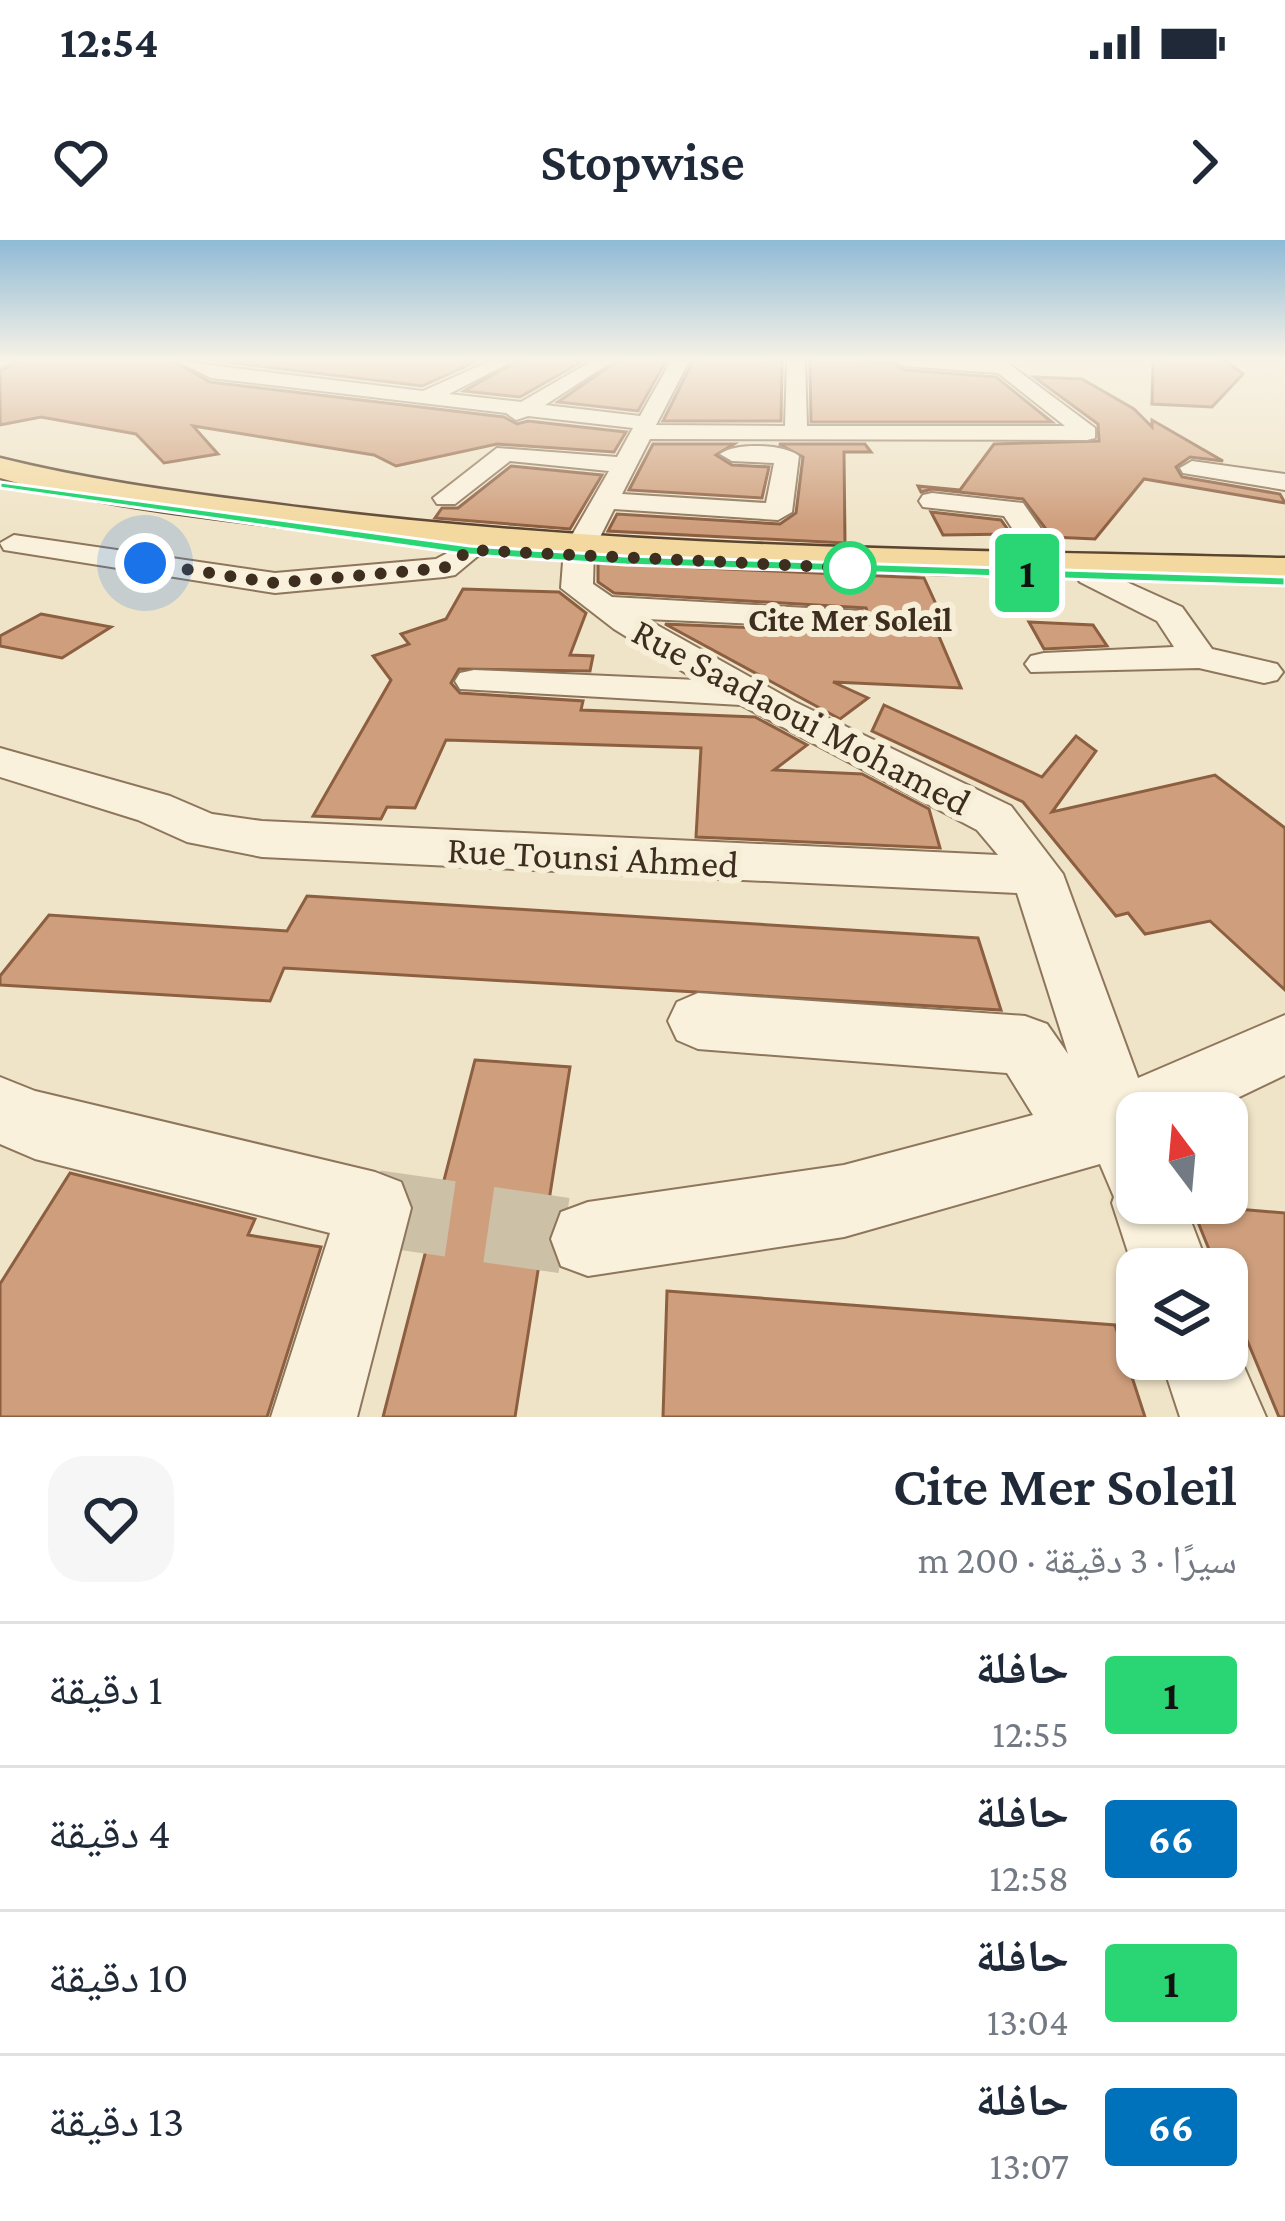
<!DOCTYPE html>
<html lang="ar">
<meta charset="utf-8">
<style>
body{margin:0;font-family:"Crimson Pro","Noto Naskh Arabic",serif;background:#f6f6f7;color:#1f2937;direction:rtl;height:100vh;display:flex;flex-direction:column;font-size:45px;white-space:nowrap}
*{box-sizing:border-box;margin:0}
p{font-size:39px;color:#747a83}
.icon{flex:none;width:66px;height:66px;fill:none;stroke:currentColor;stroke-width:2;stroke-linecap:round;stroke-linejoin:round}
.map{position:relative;height:1177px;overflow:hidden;direction:ltr}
.drawer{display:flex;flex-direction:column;background:#fff;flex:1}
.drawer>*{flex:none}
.badge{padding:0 24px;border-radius:9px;font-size:42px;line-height:78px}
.needle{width:78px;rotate:344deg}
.fabs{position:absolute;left:1116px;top:852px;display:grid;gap:24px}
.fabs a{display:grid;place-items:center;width:132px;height:132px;border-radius:24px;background:#fff;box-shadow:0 3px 9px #0004;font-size:60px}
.you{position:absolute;width:60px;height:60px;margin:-30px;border:9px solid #fff;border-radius:50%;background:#1a73e8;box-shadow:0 0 0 18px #1a73e833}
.map>.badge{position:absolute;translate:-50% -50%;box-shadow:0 0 0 6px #fff}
.round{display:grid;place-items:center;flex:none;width:126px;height:126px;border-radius:36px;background:#f6f6f7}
.overview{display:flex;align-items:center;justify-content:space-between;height:204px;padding:0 48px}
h1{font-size:57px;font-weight:600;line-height:90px}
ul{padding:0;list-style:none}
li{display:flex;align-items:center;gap:36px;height:144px;padding:0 48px;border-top:3px solid #e0e1e3}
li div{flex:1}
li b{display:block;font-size:45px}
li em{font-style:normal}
li .badge{min-width:132px;font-weight:700;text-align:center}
.status{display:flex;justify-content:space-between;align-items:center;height:84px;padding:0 60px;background:#fff;direction:ltr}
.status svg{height:33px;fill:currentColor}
header{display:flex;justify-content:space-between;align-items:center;height:156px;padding:0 48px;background:#fff;font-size:54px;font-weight:600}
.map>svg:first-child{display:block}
.building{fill:#cf9f7d;stroke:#8d5f41;stroke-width:3}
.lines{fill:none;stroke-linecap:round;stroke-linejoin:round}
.minor-tunnel{stroke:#ccc0a6;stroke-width:76;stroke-dasharray:76 39;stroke-linecap:butt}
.minor-casing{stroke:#8d765c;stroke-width:4}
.major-casing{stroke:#5b4430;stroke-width:5}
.minor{fill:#faf1dc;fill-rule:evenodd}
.major{fill:#f3d9a0;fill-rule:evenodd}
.line{fill:#2ad673;stroke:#fff;stroke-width:3}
.walk{stroke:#3d2e20;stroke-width:12;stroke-dasharray:0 21.6}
.stop-dot{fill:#fff;stroke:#2ad673;stroke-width:6}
.labels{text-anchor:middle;stroke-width:12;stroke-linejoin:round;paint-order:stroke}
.far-stop-label{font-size:33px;font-weight:bold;fill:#3d2e20;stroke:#f7eed8}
.street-label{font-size:39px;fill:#3d2e20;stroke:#f7eed8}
</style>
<div class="status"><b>12:54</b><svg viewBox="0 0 49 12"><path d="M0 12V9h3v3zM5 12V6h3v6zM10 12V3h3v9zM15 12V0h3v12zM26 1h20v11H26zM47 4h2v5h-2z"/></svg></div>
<header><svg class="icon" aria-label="forward" viewBox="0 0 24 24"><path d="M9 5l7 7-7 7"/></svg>Stopwise<svg class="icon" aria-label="heart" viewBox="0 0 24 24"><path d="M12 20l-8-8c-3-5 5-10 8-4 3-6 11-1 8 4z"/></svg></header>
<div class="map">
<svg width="1285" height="1177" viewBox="0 0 1285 1177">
<rect width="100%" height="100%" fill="#f0e4c8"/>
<g class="building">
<path d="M 17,121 L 173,121 L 210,142 L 504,177 L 517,184 L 528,181 L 626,192 L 614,212 L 497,204 L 396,226 L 374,215 L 193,186 L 218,214 L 164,223 L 136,194 L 41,177 L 0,185 L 0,132 Z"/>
<path d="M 216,121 L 478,121 L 422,146 Z"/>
<path d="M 517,121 L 583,121 L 520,157 L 464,151 Z"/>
<path d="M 617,121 L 666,121 L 638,171 L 558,162 Z"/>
<path d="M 693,121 L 782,121 L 781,181 L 663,181 Z"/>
<path d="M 810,121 L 893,123 L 904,130 L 996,137 L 1052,182 L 811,182 Z"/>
<path d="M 1153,121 L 1226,121 L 1243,134 L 1212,167 L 1152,164 Z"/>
<path d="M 1034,137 L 1082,139 L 1134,169 L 1152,187 L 1152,180 L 1223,221 L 1190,217 L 1176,227 L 1182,237 L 1280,254 L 1285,263 L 1144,239 L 1095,299 L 1052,297 L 1023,259 L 932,249 L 921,252 L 918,246 L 960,250 L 994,204 L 1099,201 L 1098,184 Z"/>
<path d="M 653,204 L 734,204 L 716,215 L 732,225 L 769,227 L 762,258 L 629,250 Z"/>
<path d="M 779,204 L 865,204 L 871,212 L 844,212 L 845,303 L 608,291 L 617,274 L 780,284 L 796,273 L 803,217 Z"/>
<path d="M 511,226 L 602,235 L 570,289 L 435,278 L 442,268 L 458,268 Z"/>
<path d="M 931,272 L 1001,280 L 1011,294 L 943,295 Z"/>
<path d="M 598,323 L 924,338 L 940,373 L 929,373 L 961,448 L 833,442 L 868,458 L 840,479 L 665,384 L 850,392 L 863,389 L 871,381 L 866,368 L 614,353 L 598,342 Z"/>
<path d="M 463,349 L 559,352 L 586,373 L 570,415 L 593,416 L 590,431 L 459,429 L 451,443 L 460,453 L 583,461 L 581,470 L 755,477 L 807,505 L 774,530 L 862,534 L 929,569 L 940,608 L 696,597 L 701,508 L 446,500 L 415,568 L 387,567 L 381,579 L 313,576 L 391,440 L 373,416 L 409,404 L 401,394 L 446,379 Z"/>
<path d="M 41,374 L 111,387 L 62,418 L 0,406 L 0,396 Z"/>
<path d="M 1029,382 L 1093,385 L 1107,406 L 1044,409 Z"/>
<path d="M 884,465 L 1042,537 L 1076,496 L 1096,511 L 1052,572 L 1215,535 L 1285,588 L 1285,750 L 1210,681 L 1145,694 L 1128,673 L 1116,676 L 1023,562 L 872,491 Z"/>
<path d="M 307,656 L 978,698 L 1001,770 L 284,728 L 270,761 L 0,745 L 0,736 L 49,675 L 287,691 Z"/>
<path d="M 475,820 L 570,827 L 515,1177 L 383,1177 Z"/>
<path d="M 70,933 L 255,979 L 248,995 L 321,1007 L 267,1177 L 0,1177 L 0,1044 Z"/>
<path d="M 1191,965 L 1285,973 L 1285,1177 L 1279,1177 L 1227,1052 L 1227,1029 L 1217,1029 Z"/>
<path d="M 667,1051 L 1115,1085 L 1145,1177 L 663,1177 Z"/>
</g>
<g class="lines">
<path class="minor-tunnel" d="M 375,968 L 588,999"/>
<defs>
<g id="minor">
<path d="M 0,121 L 13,121 L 0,128 Z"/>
<path d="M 177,121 L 423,151 L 490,121 L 513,121 L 449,154 L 521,162 L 592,121 L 613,121 L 545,165 L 640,176 L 671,121 L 689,121 L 656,185 L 785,186 L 787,121 L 805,121 L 807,186 L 1065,186 L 998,133 L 904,126 L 896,121 L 1005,121 L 1095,188 L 1095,198 L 1087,200 L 650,199 L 622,254 L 766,263 L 774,223 L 732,221 L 720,214 C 736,202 783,204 799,216 L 792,272 L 778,280 L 614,269 L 594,309 L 593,344 L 612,357 L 862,371 L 867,378 L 862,385 L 850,388 L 646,379 L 795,462 L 1011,566 L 1063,634 L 1138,838 L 1285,775 L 1285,835 L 1206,873 L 1137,873 L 1137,963 L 1184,963 L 1209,1029 L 1137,1029 L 1137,1040 L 1112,963 L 1114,957 L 1100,924 L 844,997 L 588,1036 L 561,1026 L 551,999 L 561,972 L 588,962 L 844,925 L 1033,875 L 1007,833 L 698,809 L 677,800 L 668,781 L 677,762 L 698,753 L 1025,776 L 1047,784 L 1068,814 L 1017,653 L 262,617 L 187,602 L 138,580 L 0,537 L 0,508 L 170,556 L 212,574 L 262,581 L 998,615 L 977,590 L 741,465 L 460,449 L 455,441 L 460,433 L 474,430 L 697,440 L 614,389 L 561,348 L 564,309 L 609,231 L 510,221 L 455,264 L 437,264 L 433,258 L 497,208 L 617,217 L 633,188 L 528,176 L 516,180 L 506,173 L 211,138 Z"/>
<path d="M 1192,221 L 1285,234 L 1285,250 L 1183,233 L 1180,228 Z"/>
<path d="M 932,253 L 1023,263 L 1065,323 L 1050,332 L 1039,329 L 1004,276 L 923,267 L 919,261 L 923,255 Z"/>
<path d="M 14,295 L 275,333 L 436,319 L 470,301 L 485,310 L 455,335 L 444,337 L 275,353 L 4,310 L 0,303 Z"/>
<path d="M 1091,326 L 1182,367 L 1212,409 L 1277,424 L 1283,432 L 1277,440 L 1264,443 L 1199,428 L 1031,432 L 1025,424 L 1031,416 L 1044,413 L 1174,407 L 1157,381 L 1080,342 L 1075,335 L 1080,328 Z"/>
<path d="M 0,837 L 35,851 L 375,932 L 401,942 L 411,968 L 357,1177 L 271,1177 L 330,993 L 35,919 L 0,904 Z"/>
<path d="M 1227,1088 L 1266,1177 L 1180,1177 L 1161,1119 L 1227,1119 Z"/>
</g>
<path id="major" d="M 0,218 C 101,243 202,255 305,268 C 630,309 958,310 1285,318 L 1285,342 C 958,334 630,333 305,290 C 203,276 99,267 0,238 Z"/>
</defs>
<use href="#minor" class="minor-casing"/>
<use href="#major" class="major-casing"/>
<use href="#minor" class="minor"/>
<use href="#major" class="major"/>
</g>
<linearGradient id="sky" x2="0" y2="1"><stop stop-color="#8fbad6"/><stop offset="0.42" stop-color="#f8f3e6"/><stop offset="1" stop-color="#f8f3e6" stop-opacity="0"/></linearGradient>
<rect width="1285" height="286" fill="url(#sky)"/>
<path class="line" d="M 0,242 L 470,306 L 626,316 L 1285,337 L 1285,346 L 626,325 L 470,315 L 0,248 Z"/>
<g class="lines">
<path class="walk" d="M 145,323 L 275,343 L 444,328 L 470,310 L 850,328"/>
</g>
<circle class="stop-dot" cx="850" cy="328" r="24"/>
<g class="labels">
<g class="far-stop-label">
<text x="850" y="391">Cite Mer Soleil</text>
</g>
<g class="street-label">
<text transform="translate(802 476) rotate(28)" y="14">Rue Saadaoui Mohamed</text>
<text transform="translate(593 616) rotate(3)" y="14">Rue Tounsi Ahmed</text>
</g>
</g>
</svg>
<div class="fabs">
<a><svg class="needle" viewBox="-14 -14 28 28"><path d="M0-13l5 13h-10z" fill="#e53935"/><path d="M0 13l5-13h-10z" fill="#747a83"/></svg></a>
<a><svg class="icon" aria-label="layers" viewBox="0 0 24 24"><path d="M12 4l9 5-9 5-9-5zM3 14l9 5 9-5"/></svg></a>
</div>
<div class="you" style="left:145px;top:323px"></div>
<b class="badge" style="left:1027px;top:333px;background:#2ad673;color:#111">1</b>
</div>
<section class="drawer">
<div class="overview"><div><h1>Cite Mer Soleil</h1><p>سيرًا · 3 دقيقة · 200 m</p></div><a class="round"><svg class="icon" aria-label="heart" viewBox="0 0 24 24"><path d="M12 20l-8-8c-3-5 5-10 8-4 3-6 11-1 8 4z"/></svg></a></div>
<ul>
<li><span class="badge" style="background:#2ad673;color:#111">1</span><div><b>حافلة</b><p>12:55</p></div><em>1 دقيقة</em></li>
<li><span class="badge" style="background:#0072bc;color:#fff">66</span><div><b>حافلة</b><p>12:58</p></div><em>4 دقيقة</em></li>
<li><span class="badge" style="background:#2ad673;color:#111">1</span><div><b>حافلة</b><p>13:04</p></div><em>10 دقيقة</em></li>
<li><span class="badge" style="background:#0072bc;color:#fff">66</span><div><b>حافلة</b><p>13:07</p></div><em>13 دقيقة</em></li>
</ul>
</section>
